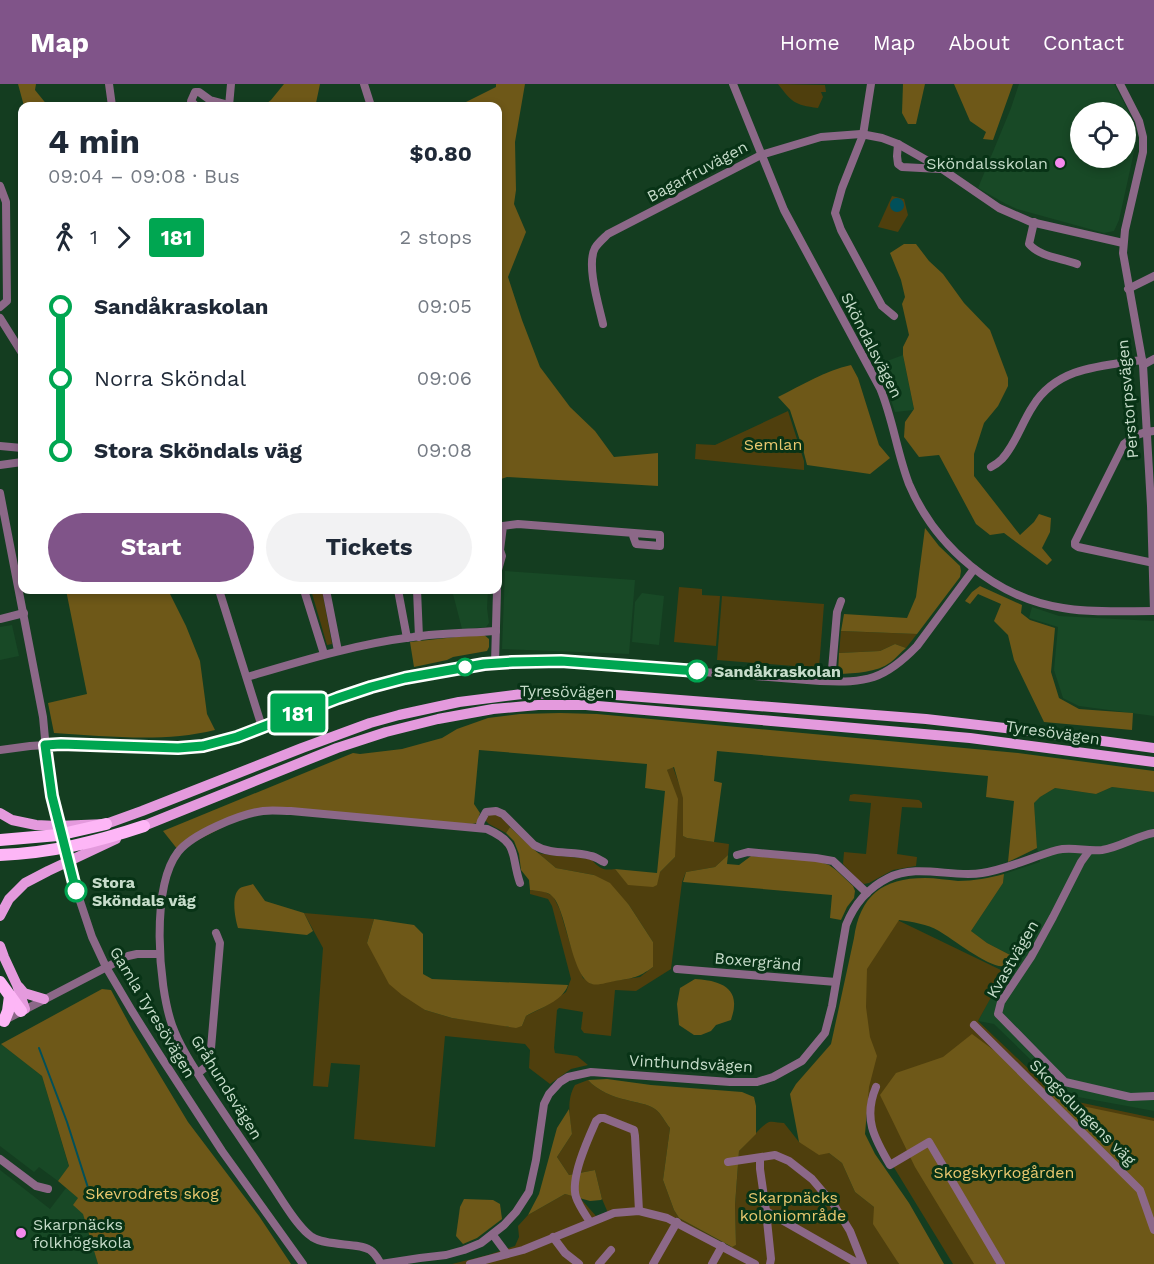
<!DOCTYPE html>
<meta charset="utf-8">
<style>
body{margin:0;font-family:"Work Sans",sans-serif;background:#f2f2f3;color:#1f2937;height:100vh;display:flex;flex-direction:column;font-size:22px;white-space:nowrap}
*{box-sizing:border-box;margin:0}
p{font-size:20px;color:#747a83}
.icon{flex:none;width:33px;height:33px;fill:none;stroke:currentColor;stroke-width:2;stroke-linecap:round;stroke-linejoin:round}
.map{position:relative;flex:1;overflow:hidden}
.side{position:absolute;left:18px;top:18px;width:484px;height:492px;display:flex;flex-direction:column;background:#fff;border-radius:12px;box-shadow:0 3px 9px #0003}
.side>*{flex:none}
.badge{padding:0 12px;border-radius:4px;font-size:21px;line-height:39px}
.buttons{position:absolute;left:1070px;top:18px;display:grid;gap:12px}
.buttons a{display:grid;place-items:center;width:66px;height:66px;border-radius:50%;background:#fff;box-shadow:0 3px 9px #0003;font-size:30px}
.map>.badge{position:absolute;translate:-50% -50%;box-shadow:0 0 0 3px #fff}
.legs{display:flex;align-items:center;gap:9px;height:66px;padding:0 30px;font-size:20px}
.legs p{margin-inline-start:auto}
.head{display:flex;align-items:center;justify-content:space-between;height:102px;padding:0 30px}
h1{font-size:33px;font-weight:700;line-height:45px}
.cta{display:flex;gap:12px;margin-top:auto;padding:12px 30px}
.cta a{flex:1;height:69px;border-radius:36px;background:#805489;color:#fff;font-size:24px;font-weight:700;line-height:69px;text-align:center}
.cta a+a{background:#f2f2f3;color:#1f2937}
ul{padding:0 30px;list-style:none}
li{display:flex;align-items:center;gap:21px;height:72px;font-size:22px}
li i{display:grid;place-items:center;width:9px;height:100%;margin:0 8px;background:currentColor}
li i::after{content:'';width:15px;height:15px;margin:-8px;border:4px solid;border-radius:50%;background:#fff}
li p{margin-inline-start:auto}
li:first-child i{background:linear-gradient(#0000 50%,currentColor 0)}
li:last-child i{background:linear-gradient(currentColor 50%,#0000 0)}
header{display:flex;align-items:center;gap:36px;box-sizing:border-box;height:84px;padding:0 30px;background:#805489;color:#fff}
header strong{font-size:28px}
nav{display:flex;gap:33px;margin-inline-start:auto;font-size:21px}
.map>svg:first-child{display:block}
.built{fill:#184926;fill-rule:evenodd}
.green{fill:#4f3f0d}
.forest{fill:#6e5818}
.water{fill:#01505a}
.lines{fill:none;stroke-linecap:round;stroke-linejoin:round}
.stream{stroke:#01505a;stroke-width:2}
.minor{stroke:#8c6888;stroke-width:8}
.major{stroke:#e49add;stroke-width:10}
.highway{stroke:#fdb6f6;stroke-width:12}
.line-1-casing{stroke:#fff;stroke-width:14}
.line-1{stroke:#00a651;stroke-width:9}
.poi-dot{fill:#f689ee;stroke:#083316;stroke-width:2}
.stop-1-dot{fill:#fff;stroke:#00a651;stroke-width:3}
.labels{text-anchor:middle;stroke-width:6;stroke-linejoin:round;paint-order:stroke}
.poi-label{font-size:16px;fill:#c6dcca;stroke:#083316;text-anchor:end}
.street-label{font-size:16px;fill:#c6dcca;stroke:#083316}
.park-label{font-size:16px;fill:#e9c86f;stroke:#083316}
.stop-label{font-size:16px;font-weight:bold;fill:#c6dcca;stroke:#083316;text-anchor:start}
</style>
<header>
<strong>Map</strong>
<nav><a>Home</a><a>Map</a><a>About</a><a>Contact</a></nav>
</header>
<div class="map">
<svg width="1154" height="1180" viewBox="0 0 1154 1180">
<rect width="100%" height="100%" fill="#143d20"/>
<g class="built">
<path d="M 1019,0 L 1114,0 L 1130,30 L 1135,46 L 1136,59 L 1119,136 L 1114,147 L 1104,149 L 1017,125 L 1006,120 L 978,104 L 1011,24 ZM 1080,28 L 1125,28 L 1125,74 L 1080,74 Z"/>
<path d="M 903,271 L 914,326 L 895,328 L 879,280 Z"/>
<path d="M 505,487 L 635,496 L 629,570 L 502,565 Z"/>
<path d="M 452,506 L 488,506 L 487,524 L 489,539 L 486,543 L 462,545 Z"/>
<path d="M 642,509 L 664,512 L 659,561 L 632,558 L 635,518 Z"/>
<path d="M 1032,523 L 1059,532 L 1154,537 L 1154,632 L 1079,622 L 1063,614 L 1054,586 L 1058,543 L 1029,534 Z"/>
<path d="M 12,541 L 19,572 L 0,576 L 0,543 Z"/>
<path d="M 1112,703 L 1154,708 L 1154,1027 L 1067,1011 L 994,940 L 978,937 L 1004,888 L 1014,873 L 987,859 L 971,847 L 1003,799 L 1004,790 L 1040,778 L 1037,764 L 1034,719 L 1040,713 L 1055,704 L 1096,710 Z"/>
<path d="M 1,960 L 42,992 L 69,1083 L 58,1097 L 39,1083 L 34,1088 L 0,1062 L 0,962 Z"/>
<path d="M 0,1086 L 50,1125 L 66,1104 L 79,1114 L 98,1180 L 0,1180 Z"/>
</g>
<g class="green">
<path d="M 778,0 L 825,1 L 826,8 L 821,8 L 823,13 L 818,24 C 794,21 792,18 778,0 Z"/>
<path d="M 892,112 L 904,115 L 908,131 L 898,148 L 878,143 Z"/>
<path d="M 788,327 L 804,377 L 804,386 L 695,375 L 696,360 L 715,361 Z"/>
<path d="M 679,503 L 702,505 L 702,511 L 720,512 L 716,562 L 674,558 Z"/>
<path d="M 311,506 L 322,506 L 332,560 L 327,561 Z"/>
<path d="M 722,512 L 824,520 L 819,584 L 717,576 Z"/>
<path d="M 841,547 L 917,550 L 906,564 L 895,560 L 880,567 L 839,569 Z"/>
<path d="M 673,683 L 684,714 L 683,752 L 687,754 L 729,760 L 728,771 L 715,783 L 686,788 L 682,798 L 671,885 L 636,907 L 615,906 L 611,952 L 584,949 L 581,945 L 583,928 L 559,924 L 557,926 L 554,964 L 555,969 L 577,972 L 588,981 L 571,985 L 550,1000 L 529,984 L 530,966 L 525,960 L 445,952 L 435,1063 L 354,1055 L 360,981 L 331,979 L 328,1003 L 313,1002 L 323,864 L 304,829 L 374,835 L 367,859 L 425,926 L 452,934 L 503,941 L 508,943 L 522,942 L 526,932 L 544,923 L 566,908 L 571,895 L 552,822 L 548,815 L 530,810 L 530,806 L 543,807 L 553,812 L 560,826 L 570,860 L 583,894 L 592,900 L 640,893 L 653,883 L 653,858 L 629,821 L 594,791 L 556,784 L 538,769 L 550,771 L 591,775 C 599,784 603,787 615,785 L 629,801 L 660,788 L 675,773 L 667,686 Z"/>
<path d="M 854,710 L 919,716 L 922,719 L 922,724 L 902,723 L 897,770 L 917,773 L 916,782 L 893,786 L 869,799 L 864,800 L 859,797 L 843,780 L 844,768 L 866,770 L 871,719 L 849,717 L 850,711 Z"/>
<path d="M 490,730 C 500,730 504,736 510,743 L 506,749 L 489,740 L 486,737 L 486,734 Z"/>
<path d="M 887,831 L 1005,888 L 978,937 L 1059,1014 L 1154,1034 L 1154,1180 L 953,1180 L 868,1041 L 856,891 Z"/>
<path d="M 588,996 C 598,1007 613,1013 627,1016 C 636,1019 646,1019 655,1025 C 661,1029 665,1038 670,1044 L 663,1096 L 674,1126 L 679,1134 L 731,1163 L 736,1161 L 735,1121 L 739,1067 C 745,1061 763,1040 769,1038 C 773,1037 779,1039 784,1039 L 799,1058 L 829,1069 L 842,1079 L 855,1108 L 874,1123 L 899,1180 L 452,1180 L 488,1171 L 515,1162 L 519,1153 L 518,1142 L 528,1131 L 565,1110 L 580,1114 L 596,1132 L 608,1129 L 602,1115 L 595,1086 L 569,1091 L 557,1073 L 572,1050 C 570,1033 566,1016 575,1001 Z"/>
</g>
<g class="forest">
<path d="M 18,0 L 36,0 L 35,6 L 48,22 L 24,22 Z"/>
<path d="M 284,0 L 320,0 L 316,19 L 319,22 L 263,22 L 271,16 Z"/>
<path d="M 496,0 L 525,0 L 515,58 L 516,106 L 514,120 L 526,148 L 508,193 L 522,236 L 540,283 L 570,323 L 595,347 L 614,373 L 658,369 L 658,402 L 507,393 L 498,396 L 498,22 L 461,22 L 462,20 L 496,3 Z"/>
<path d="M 903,0 L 925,0 L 916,40 L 908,40 L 902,29 Z"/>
<path d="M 954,0 L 1013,0 L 993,56 L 983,55 L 986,48 L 970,37 Z"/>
<path d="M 904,160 L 916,160 L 929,177 L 943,190 L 964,219 L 990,246 L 1008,294 L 1008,302 L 998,322 L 984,339 L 974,370 L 974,392 L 1020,451 L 1034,438 L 1039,430 L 1051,434 L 1050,448 L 1042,464 L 1052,476 L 1047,481 L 1004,449 L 990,451 L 976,440 L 939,371 L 919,373 L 904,353 L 905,338 L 914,325 L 903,271 L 903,263 L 909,251 L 902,220 L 905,213 L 901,196 L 890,169 Z"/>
<path d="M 851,281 L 858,294 L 879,361 L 890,374 L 870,390 L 807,381 L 804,369 L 790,326 L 778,313 C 802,301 825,287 851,281 Z"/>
<path d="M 925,444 L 939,462 L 960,482 L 961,487 L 960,493 L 917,550 L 841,547 L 844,530 L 907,534 L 916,513 Z"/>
<path d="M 980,502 L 1022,521 L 1021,529 L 1030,536 L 1055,544 L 1051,588 L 1059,614 L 1079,625 L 1133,629 L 1132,646 L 1044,638 L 1014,576 L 1008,551 L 994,537 L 1001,520 L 978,510 L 970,520 L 965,517 L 972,508 Z"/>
<path d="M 66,506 L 168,506 L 186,542 L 200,577 L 207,630 L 215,646 C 163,659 107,652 54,649 L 48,619 L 87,610 Z"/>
<path d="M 483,550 L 489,555 L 489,563 L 487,567 L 453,573 L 447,576 L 414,583 L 410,558 Z"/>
<path d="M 895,560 L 906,564 C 901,568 896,574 891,578 C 876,589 856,589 838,590 L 839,569 L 880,567 Z"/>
<path d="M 560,629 L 597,630 L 1018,669 L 1154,687 L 1154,708 L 1112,703 L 1096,710 L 1055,704 L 1040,713 L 1034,719 L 1037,764 L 1008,778 L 1014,717 L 986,713 L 988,692 L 717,667 L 714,697 L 722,699 L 714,758 L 687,754 L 683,752 L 683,714 L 674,683 L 667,686 L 678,715 L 675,773 L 660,788 L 657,801 L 653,803 L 628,801 L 615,785 L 657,789 L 665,707 L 645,704 L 647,680 L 479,666 L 474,720 L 480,729 L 477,739 L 472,740 L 257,726 L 178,766 L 163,747 L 353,669 L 360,670 L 402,665 L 442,654 L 457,645 L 488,634 L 520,630 Z"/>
<path d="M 510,743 L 531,763 L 556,784 L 594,791 L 610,799 L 629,821 L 653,858 L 653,883 C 638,894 633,894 615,897 C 608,898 598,902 592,900 C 571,894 567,825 552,812 C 547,807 537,807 530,806 L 529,796 L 521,786 L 519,770 L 514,757 L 506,749 Z"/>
<path d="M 728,771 L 727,780 L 739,781 L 751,772 L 817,777 L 829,781 L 836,786 L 853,802 L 855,807 L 854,814 L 847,823 L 841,836 L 830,834 L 832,811 L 683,798 L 686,788 L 715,783 Z"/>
<path d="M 1004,790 L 1003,799 L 971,847 L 987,859 L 1014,873 C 1011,877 1009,881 1004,882 C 990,885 953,855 939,847 C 927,840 913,838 899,836 L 867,885 L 866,923 L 870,953 L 877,972 L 869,1003 L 865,1050 L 875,1070 L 909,1119 L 944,1180 L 899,1180 L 873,1140 L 874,1123 L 855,1108 L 842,1079 L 829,1069 L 819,1071 L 799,1058 L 790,1010 L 796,1000 L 831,960 L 854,854 C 860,812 882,794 925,794 C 936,794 947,796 958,797 C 974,797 989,794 1004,790 Z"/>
<path d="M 253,800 L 265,817 L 304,829 L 313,847 L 307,851 L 238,844 C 235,834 231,813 239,805 C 242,802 248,802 253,800 Z"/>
<path d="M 374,835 L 414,841 L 423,850 L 423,890 L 432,895 L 568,901 C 563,917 540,924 526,932 L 522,942 L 516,944 L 452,934 L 425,926 L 402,911 L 389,900 L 367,859 Z"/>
<path d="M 695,895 C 712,896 736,900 734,922 C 734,927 732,932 731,936 L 716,941 L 711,947 L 701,951 L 694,951 L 679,941 L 677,920 L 680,904 Z"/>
<path d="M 102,905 L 111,906 L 132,945 L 188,1038 L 259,1132 L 291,1180 L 98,1180 L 83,1130 L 73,1121 L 78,1114 L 58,1097 L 69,1082 L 42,992 L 1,960 Z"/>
<path d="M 972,950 L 1063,1018 L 1154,1037 L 1154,1180 L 974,1180 L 915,1083 L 880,1011 L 896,989 L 943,973 Z"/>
<path d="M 607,995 L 651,1001 L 742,1008 L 754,1013 L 756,1022 L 756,1050 L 739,1067 L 735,1121 L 736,1161 L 732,1163 L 679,1134 L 674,1126 L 663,1096 L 670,1044 C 665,1038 661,1029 655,1025 C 646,1019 636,1019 627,1016 C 613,1013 598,1007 588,996 Z"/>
<path d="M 569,1025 L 572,1050 L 557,1073 L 569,1091 L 595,1086 L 602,1115 L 601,1116 L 590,1117 L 565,1110 L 528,1131 L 539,1110 L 557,1044 Z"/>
<path d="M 464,1115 L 493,1116 L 500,1120 L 502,1135 L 477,1154 L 463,1160 L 456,1152 L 460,1123 Z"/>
</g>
<circle class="water" cx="897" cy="121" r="7"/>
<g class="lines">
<path class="stream" d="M 39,964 L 67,1038 L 90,1110"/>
<g class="minor">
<path d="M 109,0 L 112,22"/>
<path d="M 364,0 L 371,22"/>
<path d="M 733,0 L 784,126 L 880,304 C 893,335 897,369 909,400 C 935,462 995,514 1063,524 C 1092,529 1124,527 1154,527"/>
<path d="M 871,0 L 863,51 L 842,104 L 835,129 L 841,146 L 882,222 L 894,232"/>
<path d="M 1120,0 L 1139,37 L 1143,53 L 1143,68 L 1125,146 L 1123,169 L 1143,281 L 1151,422 L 1154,527"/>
<path d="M 196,22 L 191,17 L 195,8 L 199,8 L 210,16 L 229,21"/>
<path d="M 229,22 L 231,0"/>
<path d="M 898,60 L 897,72 L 898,80 L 902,83 L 940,85"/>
<path d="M 0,102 L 6,118 L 7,217 L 0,223"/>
<path d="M 1034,138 L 1029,160 C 1040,173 1062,174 1077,180"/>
<path d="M 1128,205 L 1154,192"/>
<path d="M 0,234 L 22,269"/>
<path d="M 603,240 C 599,222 586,181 595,164 C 598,159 604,154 608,150 L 761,71 L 821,53 L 861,50 L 882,54 L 898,60 L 942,85 L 999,124 L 1031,138 L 1123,159"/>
<path d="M 1143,281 L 1154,275"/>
<path d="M 1154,347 C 1141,348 1133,352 1124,360 L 1075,458 L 1075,461 L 1078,463 L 1154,479"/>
<path d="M 0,362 L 22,364"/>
<path d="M 0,381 L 22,378"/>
<path d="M 991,383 C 995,381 999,378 1002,375 C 1016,360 1022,338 1033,322 C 1057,283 1101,282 1142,276"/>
<path d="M 0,409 L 43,633 L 47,676 L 53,712 L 73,796 L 92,853 L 106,883 L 132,927 L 159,970 L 222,1067 L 303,1180"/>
<path d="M 498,486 L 502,472 L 500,466 L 503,442 L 518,440 L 660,451 L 660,462 L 636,460 L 632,449"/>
<path d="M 219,506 L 262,643"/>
<path d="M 304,506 L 324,570"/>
<path d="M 326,506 L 338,567"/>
<path d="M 398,506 L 407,554"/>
<path d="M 417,506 L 419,553"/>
<path d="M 0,535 L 24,529"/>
<path d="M 495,579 L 497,506"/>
<path d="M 247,593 C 301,577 356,560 413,553 C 440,549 469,549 496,547"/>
<path d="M 831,597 L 837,528 L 841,517"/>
<path d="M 0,666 L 30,662 L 61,660 L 178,664 L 203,662 L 237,653 L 337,614 L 405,594 L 459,584 L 495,579 L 561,577 L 820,597 C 867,599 884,596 917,562 L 974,485"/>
<path d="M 479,744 L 481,737 L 486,728 L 496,727 L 503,730 L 534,761 C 552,772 572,766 591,772 C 596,773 600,776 604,778"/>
<path d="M 1089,767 L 1081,778 L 1053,833 L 1031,873 L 1001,918 L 998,930 L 1053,986 L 1065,998 L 1130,1013 L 1154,1012"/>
<path d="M 737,771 L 748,768 L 816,774 L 833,777 L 867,809"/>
<path d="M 677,885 L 836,898"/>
<path d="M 5,936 L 128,872 L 137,870 L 160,870"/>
<path d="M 974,941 L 1140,1106 L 1154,1146"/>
<path d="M 198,989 L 207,982 L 210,976 L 220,859 L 216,849"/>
<path d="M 876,1003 C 863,1034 874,1054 890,1081 L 929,1058 L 1001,1180"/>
<path d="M 760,1074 L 760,1085 L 766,1127 L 771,1175 L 770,1180"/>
<path d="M 0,1075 L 36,1102 L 48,1105"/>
<path d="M 728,1078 L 775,1071 L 789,1077 L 812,1095 L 834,1121 L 850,1147 L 863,1180"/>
<path d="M 766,1127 L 859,1180"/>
<path d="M 590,1138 C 585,1130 579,1122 576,1113 C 570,1094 588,1055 596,1037 L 600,1034 L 604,1034 L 634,1046 L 635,1052 L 639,1127"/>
<path d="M 493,1151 L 507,1170"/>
<path d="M 553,1153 L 565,1169 L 579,1180"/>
<path d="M 381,1180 L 420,1174 L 446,1171 L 464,1166 L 481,1159 L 504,1141 L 516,1128 L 529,1108 L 536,1076 L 544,1020 L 549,1010 L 560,998 L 568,993 L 591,988 L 730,998 L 757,998 L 773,993 L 802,977 L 825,949 L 832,922 L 846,841 C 854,821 868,804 888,794 C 917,779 952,794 982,789 C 1008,785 1032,773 1057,766 C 1072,762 1087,768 1102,766 C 1121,763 1136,752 1154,749"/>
<path d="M 381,1180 C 378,1175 375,1169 370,1166 C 358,1158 328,1163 312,1153 C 300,1145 289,1127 281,1115 C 256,1076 230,1039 205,1001 C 193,982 180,963 172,941 C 158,901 151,803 178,768 C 192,750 240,730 263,727 C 272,726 282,727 291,727 L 487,745 C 520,760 510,770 520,799"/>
<path d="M 470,1180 L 523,1166 L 614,1129 L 639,1127 L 667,1134 L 755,1180"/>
<path d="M 599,1180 L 611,1166"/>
<path d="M 653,1180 L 677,1138"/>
<path d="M 712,1180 L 722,1162"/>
</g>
<g class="major">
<path d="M 0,729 L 12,736 L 36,741 L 57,742 L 106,740 L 142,727 L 302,664 L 370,639 L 399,631 L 459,618 L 522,610 L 590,609 L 926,635 L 1022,646 L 1154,664"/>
<path d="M 136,745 L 337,664 L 386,648 L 438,635 L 493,625 L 538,621 L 586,621 L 970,654 L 1154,678"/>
<path d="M 0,832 L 9,815 L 25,799 L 48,787 L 116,755"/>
<path d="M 0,862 L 4,873 L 17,901 L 25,925"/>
<path d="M 19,903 L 24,909 L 44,915"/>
</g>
<g class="highway">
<path d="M 0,756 L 58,751 L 106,740"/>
<path d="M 0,771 C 51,769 96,758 144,742"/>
<path d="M 0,898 L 21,927"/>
<path d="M 4,937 L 8,927 L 10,912"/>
</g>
</g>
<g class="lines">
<defs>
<path id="line-1" d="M 76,807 L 52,712 L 45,661 L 61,660 L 178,664 L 203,662 L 237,653 L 338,614 L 371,603 L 405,594 L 484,580 L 512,578 L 561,577 L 697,587"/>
</defs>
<use href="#line-1" class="line-1-casing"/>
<use href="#line-1" class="line-1"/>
</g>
<g class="poi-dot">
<circle cx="1060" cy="79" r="6"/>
<circle cx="21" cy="1149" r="6"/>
</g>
<g class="stop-1-dot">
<circle cx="465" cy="583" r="8"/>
<circle cx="697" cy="587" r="10"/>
<circle cx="76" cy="807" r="10"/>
</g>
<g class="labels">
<g class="poi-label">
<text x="1048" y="85">Sköndalsskolan</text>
<text x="33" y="1146" text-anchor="start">Skarpnäcks<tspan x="33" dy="18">folkhögskola</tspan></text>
</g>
<g class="street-label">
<text transform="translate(697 87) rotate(-28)" y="6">Bagarfruvägen</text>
<text transform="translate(872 261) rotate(63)" y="6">Sköndalsvägen</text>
<text transform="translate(1127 315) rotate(-95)" y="6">Perstorpsvägen</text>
<text transform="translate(567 607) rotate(1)" y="6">Tyresövägen</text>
<text transform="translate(1053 648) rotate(8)" y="6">Tyresövägen</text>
<text transform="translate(1012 875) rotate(-60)" y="6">Kvastvägen</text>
<text transform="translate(758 877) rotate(5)" y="6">Boxergränd</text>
<text transform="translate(153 928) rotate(59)" y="6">Gamla Tyresövägen</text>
<text transform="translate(691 979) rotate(3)" y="6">Vinthundsvägen</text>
<text transform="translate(227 1003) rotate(58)" y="6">Gråhundsvägen</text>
<text transform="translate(1083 1028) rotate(45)" y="6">Skogsdungens väg</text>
</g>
<g class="park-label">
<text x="773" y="366">Semlan</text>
<text x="1004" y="1094">Skogskyrkogården</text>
<text x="152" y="1115">Skevrodrets skog</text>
<text x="793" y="1119">Skarpnäcks<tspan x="793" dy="18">koloniområde</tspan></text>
</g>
<g class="stop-label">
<text x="714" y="593">Sandåkraskolan</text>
<text x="92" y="804">Stora<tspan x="92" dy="18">Sköndals väg</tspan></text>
</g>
</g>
</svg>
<div class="buttons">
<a><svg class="icon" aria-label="locate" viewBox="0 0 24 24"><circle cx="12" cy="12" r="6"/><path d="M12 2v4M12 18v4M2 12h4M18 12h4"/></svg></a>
</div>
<b class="badge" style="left:298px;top:629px;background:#00a651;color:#fff">181</b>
<section class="side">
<div class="head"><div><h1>4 min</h1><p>09:04 – 09:08 · Bus</p></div><b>$0.80</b></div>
<div class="legs"><svg class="icon" aria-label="walk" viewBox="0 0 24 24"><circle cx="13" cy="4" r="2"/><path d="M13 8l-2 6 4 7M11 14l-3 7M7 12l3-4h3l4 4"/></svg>1<svg class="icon" aria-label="forward" viewBox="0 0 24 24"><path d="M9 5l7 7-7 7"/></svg><b class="badge" style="background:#00a651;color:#fff">181</b><p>2 stops</p></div>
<ul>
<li><i style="color:#00a651"></i><b>Sandåkraskolan</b><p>09:05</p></li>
<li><i style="color:#00a651"></i><span>Norra Sköndal</span><p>09:06</p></li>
<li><i style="color:#00a651"></i><b>Stora Sköndals väg</b><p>09:08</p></li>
</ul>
<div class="cta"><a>Start</a><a>Tickets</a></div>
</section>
</div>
